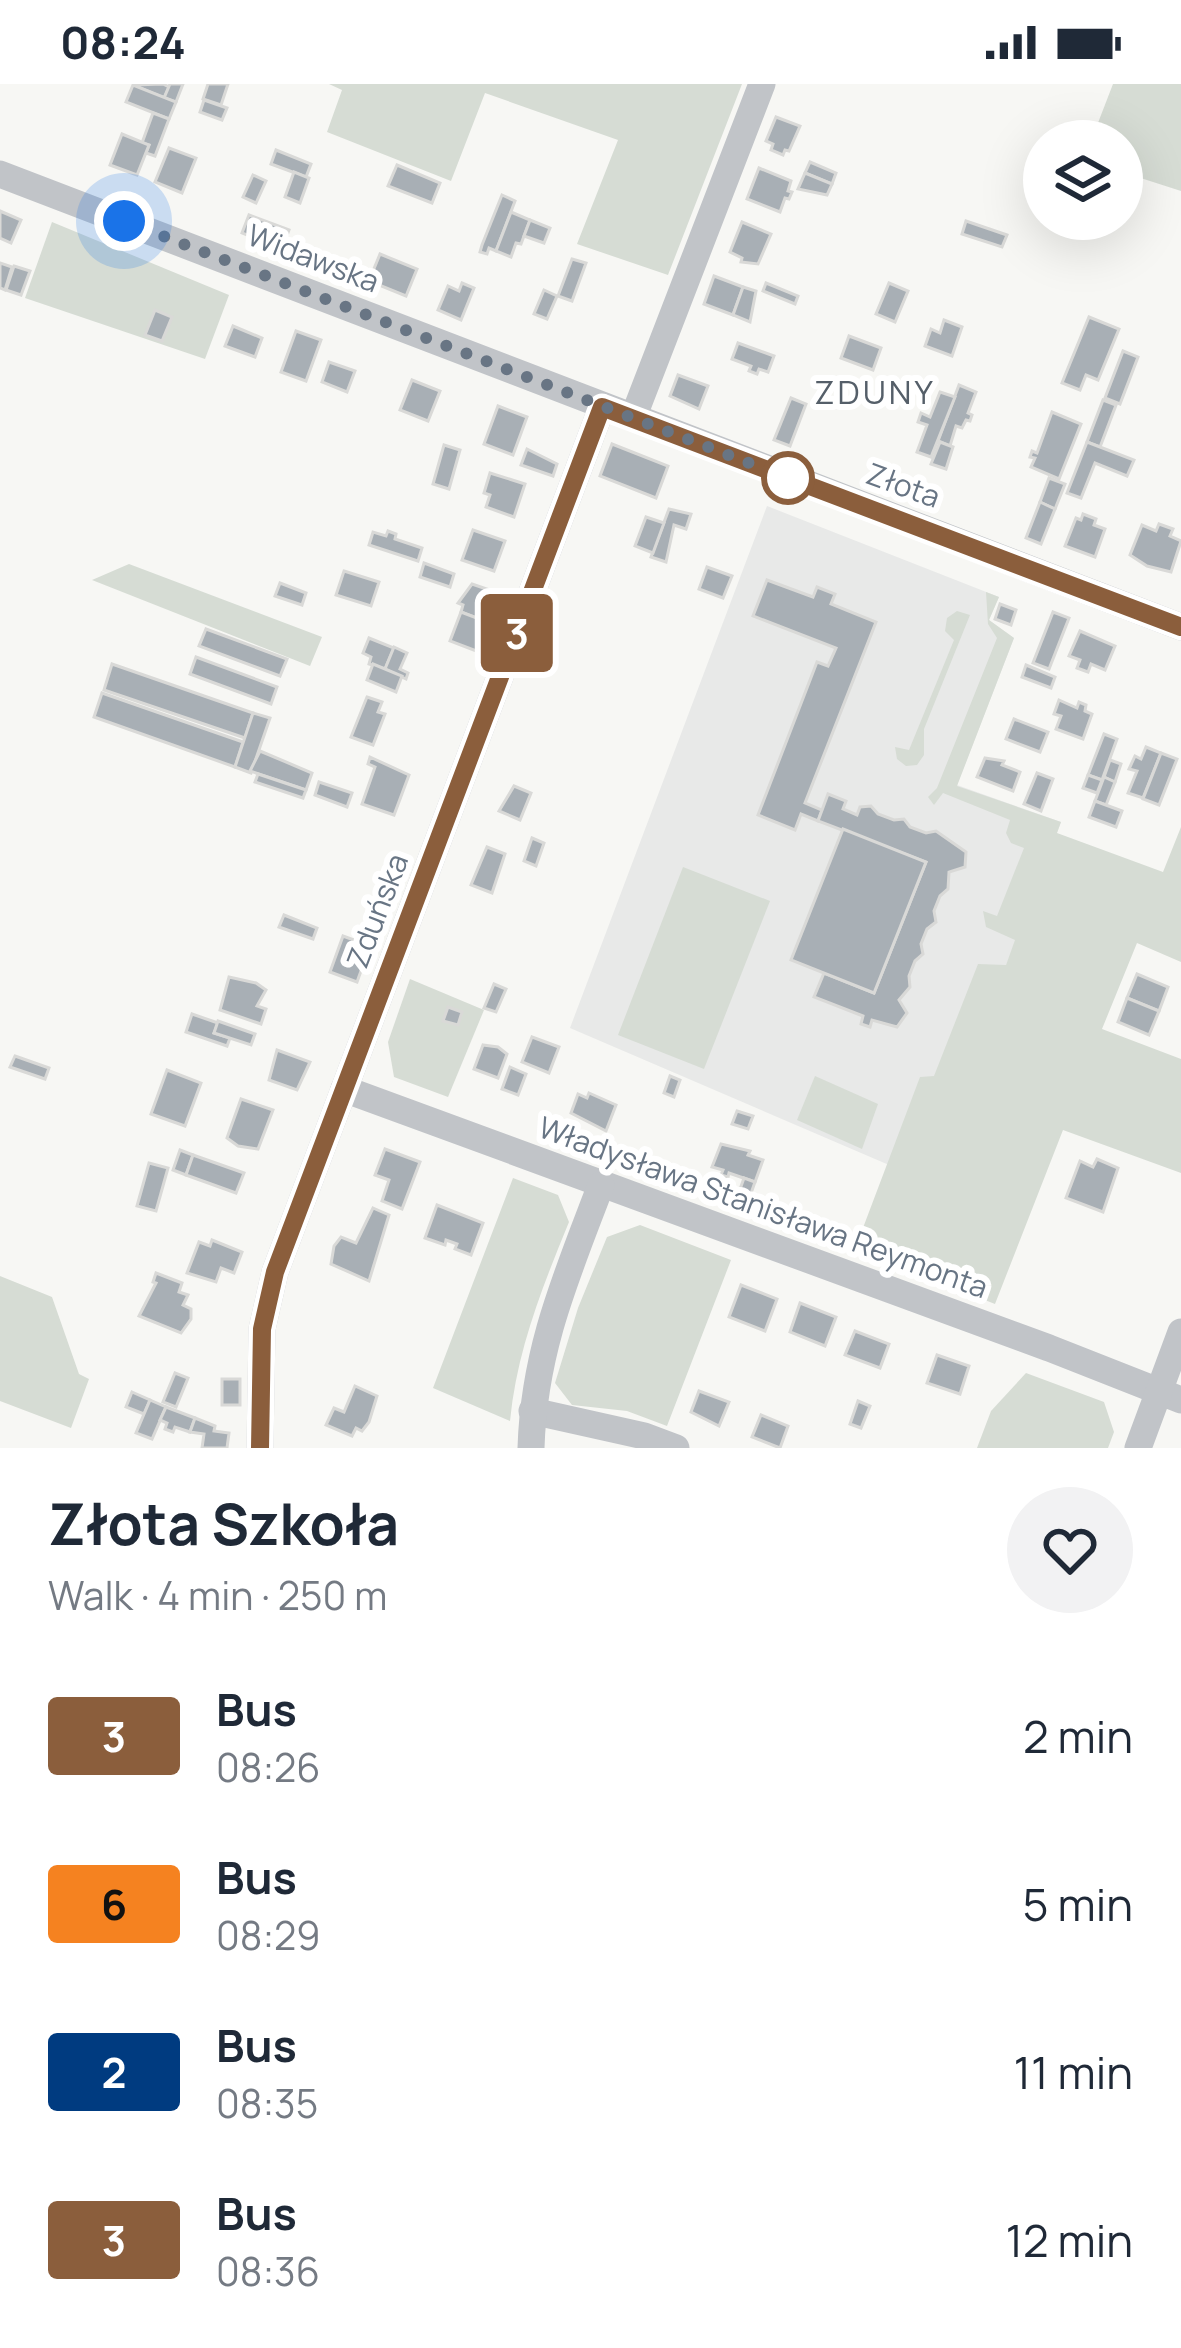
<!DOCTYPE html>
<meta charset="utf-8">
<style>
body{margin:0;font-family:Manrope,sans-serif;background:#f2f2f3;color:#1f2937;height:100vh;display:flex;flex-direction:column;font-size:45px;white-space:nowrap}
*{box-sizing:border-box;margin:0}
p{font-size:39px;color:#747a83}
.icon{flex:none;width:66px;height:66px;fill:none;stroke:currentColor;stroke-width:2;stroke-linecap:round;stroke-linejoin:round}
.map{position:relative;height:1364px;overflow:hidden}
.drawer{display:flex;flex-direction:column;background:#fff;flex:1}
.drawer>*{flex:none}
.badge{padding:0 24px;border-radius:9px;font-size:42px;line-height:78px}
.fabs{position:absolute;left:1023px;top:36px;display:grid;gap:24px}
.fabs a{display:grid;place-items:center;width:120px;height:120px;border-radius:50%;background:#fff;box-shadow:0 12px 48px #0002;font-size:60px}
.you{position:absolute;width:60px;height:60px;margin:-30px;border:9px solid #fff;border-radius:50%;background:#1a73e8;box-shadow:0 0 0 18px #1a73e833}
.map>.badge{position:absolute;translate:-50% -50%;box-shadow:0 0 0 6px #fff}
.round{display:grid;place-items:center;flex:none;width:126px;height:126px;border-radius:63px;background:#f2f2f3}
.head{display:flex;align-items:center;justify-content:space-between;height:204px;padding:0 48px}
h1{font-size:57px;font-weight:700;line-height:90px}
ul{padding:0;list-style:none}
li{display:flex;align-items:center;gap:36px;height:168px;padding:0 48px}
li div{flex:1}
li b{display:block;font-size:45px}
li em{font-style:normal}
li .badge{min-width:132px;font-weight:700;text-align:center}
.status{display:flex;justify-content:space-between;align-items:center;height:84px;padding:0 60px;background:#fff;direction:ltr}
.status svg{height:33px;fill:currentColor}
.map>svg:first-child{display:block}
.built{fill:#e8e9e8}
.green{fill:#d6dcd4}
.building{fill:#a8afb5;stroke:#d9d9d7;stroke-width:3}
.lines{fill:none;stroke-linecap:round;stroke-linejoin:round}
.minor{stroke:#c1c4c8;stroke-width:27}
.line-casing{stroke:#fff;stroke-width:27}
.line{stroke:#8b5e3c;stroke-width:18}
.walk{stroke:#687584;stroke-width:12;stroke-dasharray:0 21.6}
.stop-dot{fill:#fff;stroke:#8b5e3c;stroke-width:6}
.labels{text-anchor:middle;stroke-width:12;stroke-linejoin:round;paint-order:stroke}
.street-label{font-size:30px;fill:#687584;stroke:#fff}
.neighbourhood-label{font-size:33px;letter-spacing:3px;fill:#555f69;stroke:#fff}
</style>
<div class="status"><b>08:24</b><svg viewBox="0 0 49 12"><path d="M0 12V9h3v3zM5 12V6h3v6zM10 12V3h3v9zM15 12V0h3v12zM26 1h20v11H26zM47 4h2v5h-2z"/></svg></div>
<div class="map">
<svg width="1181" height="1364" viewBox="0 0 1181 1364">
<rect width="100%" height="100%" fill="#f7f7f4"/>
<path class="built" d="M 767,422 L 999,513 L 989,536 L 1014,554 L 957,701 L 1061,738 L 924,1096 L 570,944 Z"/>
<g class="green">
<path d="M 329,0 L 742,0 L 668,191 L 577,160 L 618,56 L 485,9 L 451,97 L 327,48 L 342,6 Z"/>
<path d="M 1113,0 L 1181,0 L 1181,107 L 1122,88 L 1122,57 L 1091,57 Z"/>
<path d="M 52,138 L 229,211 L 205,275 L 25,214 Z"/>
<path d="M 129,480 L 322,553 L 310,582 L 92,496 Z"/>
<path d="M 986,508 L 999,513 L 989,536 L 1014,554 L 957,702 L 1061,738 L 1057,749 L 1163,788 L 1181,743 L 1181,878 L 1137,859 L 1102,945 L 1181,975 L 1181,1089 L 1063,1046 L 995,1220 L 855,1165 L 920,993 L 934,992 L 978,880 L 1006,881 L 1015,856 L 986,843 L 983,827 L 997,832 L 1024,764 L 1011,759 L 1006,749 L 1010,736 L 943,709 L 934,721 L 928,713 L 937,704 L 997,554 L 988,540 Z"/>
<path d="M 957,527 L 970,531 L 924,645 L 924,671 L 917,681 L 906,682 L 897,675 L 895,663 L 909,666 L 954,556 L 945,547 L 947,534 Z"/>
<path d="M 683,783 L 770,817 L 704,985 L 618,951 Z"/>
<path d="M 410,895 L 484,926 L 448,1013 L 394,993 L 388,958 Z"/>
<path d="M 815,992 L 878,1020 L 862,1065 L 797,1036 Z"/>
<path d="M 513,1094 L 558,1111 L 569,1138 C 542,1204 517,1266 510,1337 L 433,1304 Z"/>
<path d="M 640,1141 L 731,1176 L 667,1342 L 627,1327 L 572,1321 L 555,1299 L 578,1224 L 607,1153 Z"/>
<path d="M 0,1192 L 52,1213 L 79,1290 L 89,1295 L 71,1344 L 0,1317 Z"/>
<path d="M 1026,1289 L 1104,1318 L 1114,1348 L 1108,1364 L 977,1364 L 991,1327 Z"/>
</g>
<g class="building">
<path d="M 163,0 L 169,3 L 164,14 L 133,1 Z"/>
<path d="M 170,0 L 183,0 L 176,18 L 164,14 Z"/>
<path d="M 208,0 L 228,0 L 221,21 L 203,15 Z"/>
<path d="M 133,1 L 176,18 L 169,35 L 126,18 Z"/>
<path d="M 204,16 L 227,24 L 222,36 L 200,28 Z"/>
<path d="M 153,29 L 169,35 L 155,72 L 146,69 L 149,61 L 142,59 Z"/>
<path d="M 776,33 L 800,42 L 789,67 L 785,66 L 783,71 L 771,66 L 773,60 L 766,57 Z"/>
<path d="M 122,50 L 149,61 L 137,91 L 110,81 Z"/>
<path d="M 169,64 L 196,74 L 182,109 L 155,98 Z"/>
<path d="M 276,66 L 311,80 L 306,93 L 271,80 Z"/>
<path d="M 810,78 L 836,89 L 832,100 L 805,89 Z"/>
<path d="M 397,81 L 440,99 L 432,119 L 388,102 Z"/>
<path d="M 759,84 L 791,97 L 788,107 L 792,108 L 789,115 L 785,114 L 780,128 L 747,115 Z"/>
<path d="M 294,88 L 309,94 L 300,119 L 285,113 Z"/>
<path d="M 805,89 L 832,100 L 827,111 L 798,105 Z"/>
<path d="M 253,91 L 266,97 L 256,119 L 243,113 Z"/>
<path d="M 502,111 L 515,117 L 496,167 L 489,164 L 487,170 L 480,168 L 482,161 Z"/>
<path d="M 0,127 L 21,136 L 11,159 L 0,154 Z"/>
<path d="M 511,128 L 530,136 L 521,160 L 516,159 L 511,173 L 496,167 Z"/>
<path d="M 249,131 L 289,146 L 282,165 L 242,149 Z"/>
<path d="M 530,136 L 550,144 L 544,159 L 524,152 Z"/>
<path d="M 966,137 L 1007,151 L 1002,163 L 962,150 Z"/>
<path d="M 742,138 L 771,150 L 758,180 L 741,178 L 742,174 L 730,168 Z"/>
<path d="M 380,170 L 417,185 L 406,212 L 369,197 Z"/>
<path d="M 572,175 L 586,179 L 572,217 L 558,212 Z"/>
<path d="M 0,179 L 12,183 L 5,206 L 0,204 Z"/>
<path d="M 14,182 L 30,187 L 21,211 L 6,206 Z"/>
<path d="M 714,192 L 743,203 L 733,231 L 704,220 Z"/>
<path d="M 462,199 L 474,204 L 461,236 L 438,226 L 448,202 L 459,207 Z"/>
<path d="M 766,199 L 798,212 L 795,220 L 763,207 Z"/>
<path d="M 889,199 L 908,207 L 895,238 L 876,230 Z"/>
<path d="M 743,203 L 756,207 L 750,238 L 733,231 Z"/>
<path d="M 544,206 L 557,212 L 547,235 L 534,230 Z"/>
<path d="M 155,226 L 172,233 L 162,257 L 145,251 Z"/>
<path d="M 1089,233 L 1119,245 L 1098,296 L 1086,291 L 1080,306 L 1062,299 Z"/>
<path d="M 944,236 L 962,243 L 952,272 L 925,262 L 931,245 L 940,249 Z"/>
<path d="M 233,242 L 262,254 L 255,273 L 225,262 Z"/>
<path d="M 296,247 L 321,256 L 306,297 L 281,288 Z"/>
<path d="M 849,252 L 881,264 L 873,286 L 841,274 Z"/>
<path d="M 738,259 L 774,272 L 768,288 L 759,285 L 757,290 L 749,287 L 751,282 L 732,275 Z"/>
<path d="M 1123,267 L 1138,273 L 1120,320 L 1105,314 Z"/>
<path d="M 329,278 L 355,287 L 347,308 L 322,298 Z"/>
<path d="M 678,291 L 708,302 L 699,325 L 670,312 Z"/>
<path d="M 412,296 L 440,307 L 428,337 L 400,326 Z"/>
<path d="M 959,301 L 976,308 L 968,329 L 972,331 L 970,337 L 966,336 L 962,344 L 956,342 L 950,362 L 938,357 Z"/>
<path d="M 940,308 L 955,313 L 931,373 L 917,368 L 927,341 L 918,338 L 921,329 L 930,333 Z"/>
<path d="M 791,314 L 806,320 L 790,362 L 774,356 Z"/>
<path d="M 1103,316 L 1116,321 L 1100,363 L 1087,358 Z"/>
<path d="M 498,322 L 527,333 L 513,371 L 484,360 Z"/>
<path d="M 1052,328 L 1081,340 L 1059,395 L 1031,383 L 1035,374 L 1030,373 L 1032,367 L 1037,369 Z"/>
<path d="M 940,358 L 953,363 L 946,385 L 931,380 Z"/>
<path d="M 1087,358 L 1134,376 L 1127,392 L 1095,379 L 1081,414 L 1067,409 Z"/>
<path d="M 612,360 L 668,382 L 656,414 L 600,392 Z"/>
<path d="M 444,361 L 460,366 L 449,405 L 433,400 Z"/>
<path d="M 527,365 L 557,380 L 553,392 L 521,381 Z"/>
<path d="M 490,389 L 525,400 L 514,433 L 486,423 L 490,411 L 484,409 Z"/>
<path d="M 1049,394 L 1065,400 L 1055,425 L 1040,418 Z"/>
<path d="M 1040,418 L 1055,425 L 1041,460 L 1026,454 Z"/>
<path d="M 669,425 L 691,430 L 686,445 L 674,441 L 666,478 L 651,473 Z"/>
<path d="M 1083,430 L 1096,435 L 1094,441 L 1105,445 L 1095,473 L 1065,462 L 1076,434 L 1081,436 Z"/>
<path d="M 646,433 L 664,439 L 653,469 L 635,462 Z"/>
<path d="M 1159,440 L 1173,445 L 1170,452 L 1181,457 L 1171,488 L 1147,482 L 1130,471 L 1142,441 L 1156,447 Z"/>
<path d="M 473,446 L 505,457 L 494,487 L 462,476 Z"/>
<path d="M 388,447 L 396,450 L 395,455 L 422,464 L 418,477 L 369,461 L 373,448 L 386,452 Z"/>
<path d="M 424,479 L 454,490 L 450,503 L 420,493 Z"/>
<path d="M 707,483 L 732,492 L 723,514 L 699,505 Z"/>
<path d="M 344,487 L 379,498 L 371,522 L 336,511 Z"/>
<path d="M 767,496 L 813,513 L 817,503 L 835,510 L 831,520 L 876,538 L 805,719 L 822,726 L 818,737 L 801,730 L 795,746 L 758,731 L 817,578 L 828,582 L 836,564 L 753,532 Z"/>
<path d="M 280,499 L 306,509 L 302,521 L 275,512 Z"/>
<path d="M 472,500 L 501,510 L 490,539 L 461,528 L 463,521 L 458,519 Z"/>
<path d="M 1000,520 L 1016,526 L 1011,541 L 995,535 Z"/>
<path d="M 461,528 L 490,539 L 479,568 L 450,557 Z"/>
<path d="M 1053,528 L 1069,534 L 1049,585 L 1033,579 Z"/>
<path d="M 206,545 L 287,575 L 280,592 L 199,562 Z"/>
<path d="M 1080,547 L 1115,562 L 1105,586 L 1091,580 L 1088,588 L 1077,584 L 1080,576 L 1069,572 Z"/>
<path d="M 369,554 L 394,564 L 385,585 L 369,580 L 371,573 L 363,569 Z"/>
<path d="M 394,563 L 407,569 L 400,585 L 408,589 L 406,595 L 385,585 Z"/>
<path d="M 196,573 L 277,603 L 271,620 L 190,590 Z"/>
<path d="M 112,580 L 253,629 L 245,654 L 104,606 Z"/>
<path d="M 373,580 L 402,592 L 396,608 L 367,596 Z"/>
<path d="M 1026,581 L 1055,593 L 1051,604 L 1022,593 Z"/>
<path d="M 102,609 L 243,658 L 235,683 L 94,633 Z"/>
<path d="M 367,613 L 382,618 L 378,628 L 385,630 L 373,661 L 351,653 Z"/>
<path d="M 1059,616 L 1077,624 L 1079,618 L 1086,621 L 1085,627 L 1092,630 L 1083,655 L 1056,645 L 1061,632 L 1054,630 Z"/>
<path d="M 253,629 L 270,634 L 251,689 L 235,683 Z"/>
<path d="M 1014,635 L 1048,648 L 1040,668 L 1006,655 Z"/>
<path d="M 1104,650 L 1117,655 L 1102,696 L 1088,691 Z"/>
<path d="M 1146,663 L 1161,669 L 1143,714 L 1128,709 L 1137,687 L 1129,685 L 1135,672 L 1141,675 Z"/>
<path d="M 260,667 L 312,689 L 306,706 L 250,687 Z"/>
<path d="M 1161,669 L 1177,675 L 1159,721 L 1143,715 Z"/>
<path d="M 370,673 L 409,691 L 394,731 L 362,720 L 375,683 L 368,680 Z"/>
<path d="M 985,674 L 1004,677 L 1002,681 L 1020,688 L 1013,707 L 977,693 Z"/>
<path d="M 1110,676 L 1121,680 L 1115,698 L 1104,693 Z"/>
<path d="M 1037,689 L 1053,695 L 1041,727 L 1024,720 Z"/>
<path d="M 258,690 L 306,706 L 303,714 L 255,698 Z"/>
<path d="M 1088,691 L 1102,696 L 1097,709 L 1083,704 Z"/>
<path d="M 1104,693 L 1115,698 L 1106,721 L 1095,717 Z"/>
<path d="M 319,698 L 352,709 L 347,723 L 315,711 Z"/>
<path d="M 514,702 L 531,709 L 520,736 L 499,727 Z"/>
<path d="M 828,710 L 846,717 L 843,725 L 857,731 L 860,723 L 871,722 L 878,730 L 894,736 L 904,735 L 910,743 L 926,749 L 936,747 L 966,768 L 965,783 L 949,788 L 948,805 L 940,812 L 934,827 L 936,838 L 927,845 L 921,860 L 923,870 L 915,877 L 909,892 L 910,903 L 899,916 L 907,929 L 897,943 L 872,936 L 870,943 L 861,940 L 863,932 L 814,913 L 824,889 L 874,909 L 926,778 L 818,737 Z"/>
<path d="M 1095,717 L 1122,727 L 1116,743 L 1089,733 Z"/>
<path d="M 843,745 L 926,778 L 874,909 L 791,876 Z"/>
<path d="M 532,754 L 544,759 L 536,782 L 524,777 Z"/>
<path d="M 487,763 L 505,770 L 492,809 L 471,801 Z"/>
<path d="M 284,831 L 317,844 L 313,855 L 279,843 Z"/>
<path d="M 343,852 L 370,862 L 357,898 L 330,888 Z"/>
<path d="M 1137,890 L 1168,903 L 1159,927 L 1127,914 Z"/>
<path d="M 229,893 L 256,899 L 266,906 L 257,922 L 266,925 L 261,940 L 220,926 Z"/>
<path d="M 494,900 L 506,905 L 496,928 L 484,924 Z"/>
<path d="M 1127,914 L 1159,927 L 1149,951 L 1118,938 Z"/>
<path d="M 448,923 L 462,928 L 458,941 L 443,937 Z"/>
<path d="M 192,930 L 218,939 L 214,949 L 230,954 L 227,962 L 186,948 Z"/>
<path d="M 218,937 L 255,950 L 251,961 L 214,949 Z"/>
<path d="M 532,953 L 559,963 L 549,989 L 522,978 Z"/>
<path d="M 483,961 L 498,963 L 507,970 L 498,994 L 474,985 Z"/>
<path d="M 277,966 L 310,978 L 297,1006 L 269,996 Z"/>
<path d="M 15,972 L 49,984 L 45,995 L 10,983 Z"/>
<path d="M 510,983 L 526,990 L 518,1011 L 502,1005 Z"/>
<path d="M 167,986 L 201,999 L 185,1042 L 151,1030 Z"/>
<path d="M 670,992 L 680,996 L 674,1013 L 664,1009 Z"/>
<path d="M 589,1009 L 616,1021 L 606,1047 L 571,1029 L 578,1010 L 587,1014 Z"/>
<path d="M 241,1015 L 273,1026 L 258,1065 L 238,1062 L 227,1054 Z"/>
<path d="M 737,1027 L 753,1032 L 748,1045 L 732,1040 Z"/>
<path d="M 721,1060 L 750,1067 L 748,1071 L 763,1076 L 755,1098 L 729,1089 L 728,1093 L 721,1091 L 723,1086 L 712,1083 Z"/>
<path d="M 385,1065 L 420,1078 L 402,1125 L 382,1117 L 389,1096 L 375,1091 Z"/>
<path d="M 180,1066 L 193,1071 L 186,1091 L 173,1086 Z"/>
<path d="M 193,1071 L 244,1089 L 236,1109 L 186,1091 Z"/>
<path d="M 1097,1075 L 1118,1084 L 1103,1128 L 1066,1114 L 1080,1077 L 1093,1083 Z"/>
<path d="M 149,1079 L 168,1084 L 156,1127 L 137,1122 Z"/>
<path d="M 744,1094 L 755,1098 L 749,1115 L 738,1111 Z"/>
<path d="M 437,1121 L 483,1139 L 471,1171 L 455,1165 L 457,1160 L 446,1156 L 445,1161 L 425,1154 Z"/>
<path d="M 373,1124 L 389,1131 L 369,1197 L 331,1180 L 334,1162 L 341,1153 L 356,1159 Z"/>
<path d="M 212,1156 L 242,1168 L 234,1189 L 221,1184 L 216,1198 L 187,1189 L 199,1158 L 210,1162 Z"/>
<path d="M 156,1189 L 182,1199 L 179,1208 L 188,1211 L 183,1221 L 191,1225 L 191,1235 L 181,1249 L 139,1232 L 156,1199 L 153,1198 Z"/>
<path d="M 741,1201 L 777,1215 L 765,1247 L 729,1233 Z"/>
<path d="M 800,1219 L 836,1233 L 825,1262 L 790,1248 Z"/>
<path d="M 855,1247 L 889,1260 L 880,1284 L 845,1271 Z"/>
<path d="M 937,1271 L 969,1282 L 960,1310 L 927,1299 Z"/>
<path d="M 175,1289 L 188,1294 L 176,1323 L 163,1318 Z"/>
<rect x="222" y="1295" width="18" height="26"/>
<path d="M 355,1302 L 377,1312 L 369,1338 L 362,1347 L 356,1344 L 352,1352 L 326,1341 L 334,1324 L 344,1328 Z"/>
<path d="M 699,1307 L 729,1318 L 719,1342 L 691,1328 Z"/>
<path d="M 132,1308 L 150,1316 L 144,1330 L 126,1323 Z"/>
<path d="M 150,1316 L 166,1323 L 152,1355 L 136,1349 Z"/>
<path d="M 858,1317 L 870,1322 L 861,1344 L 850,1340 Z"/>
<path d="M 166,1323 L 195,1334 L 190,1348 L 175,1343 L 173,1348 L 165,1345 L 167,1339 L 160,1336 Z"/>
<path d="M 761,1331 L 788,1342 L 780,1364 L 752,1353 Z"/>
<path d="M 195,1334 L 215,1342 L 214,1347 L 229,1349 L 227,1364 L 202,1364 L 204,1350 L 190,1348 Z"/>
</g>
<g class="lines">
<g class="minor">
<path d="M 0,90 L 1181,543"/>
<path d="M 633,334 L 762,0"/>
<path d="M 344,1005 L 1049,1264 L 1181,1316"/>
<path d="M 532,1327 L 644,1352 L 676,1364"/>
<path d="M 260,1364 L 262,1245 L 275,1188 L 602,323"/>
<path d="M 531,1364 C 534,1265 567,1191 601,1101"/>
<path d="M 1138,1364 L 1181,1248"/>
</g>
</g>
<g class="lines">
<defs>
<path id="line" d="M 260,1364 L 262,1245 L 275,1188 L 602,323 L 1181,543"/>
</defs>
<use href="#line" class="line-casing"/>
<use href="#line" class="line"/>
<path class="walk" d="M 124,137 L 788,394"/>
</g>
<circle class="stop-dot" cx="788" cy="394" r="24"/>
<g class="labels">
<g class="street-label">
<text transform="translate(313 175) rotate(21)" y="10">Widawska</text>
<text transform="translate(903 402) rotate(20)" y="10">Złota</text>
<text transform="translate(378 827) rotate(-69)" y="10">Zduńska</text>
<text transform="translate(763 1124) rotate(20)" y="10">Władysława Stanisława Reymonta</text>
</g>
<g class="neighbourhood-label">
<text x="875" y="320">ZDUNY</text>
</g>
</g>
</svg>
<div class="fabs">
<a><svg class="icon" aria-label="layers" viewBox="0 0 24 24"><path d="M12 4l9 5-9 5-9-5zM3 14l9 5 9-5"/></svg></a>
</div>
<div class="you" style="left:124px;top:137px"></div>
<b class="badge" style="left:517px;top:549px;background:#8b5e3c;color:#fff">3</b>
</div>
<section class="drawer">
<div class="head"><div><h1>Złota Szkoła</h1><p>Walk · 4 min · 250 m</p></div><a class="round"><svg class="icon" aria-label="heart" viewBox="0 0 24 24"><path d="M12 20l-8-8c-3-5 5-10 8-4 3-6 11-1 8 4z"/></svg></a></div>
<ul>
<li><span class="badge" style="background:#8b5e3c;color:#fff">3</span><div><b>Bus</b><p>08:26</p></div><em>2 min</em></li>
<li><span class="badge" style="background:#f58220;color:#111">6</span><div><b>Bus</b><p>08:29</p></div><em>5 min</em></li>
<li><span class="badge" style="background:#003b80;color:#fff">2</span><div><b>Bus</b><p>08:35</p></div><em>11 min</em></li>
<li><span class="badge" style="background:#8b5e3c;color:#fff">3</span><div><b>Bus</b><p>08:36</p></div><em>12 min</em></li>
</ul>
</section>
